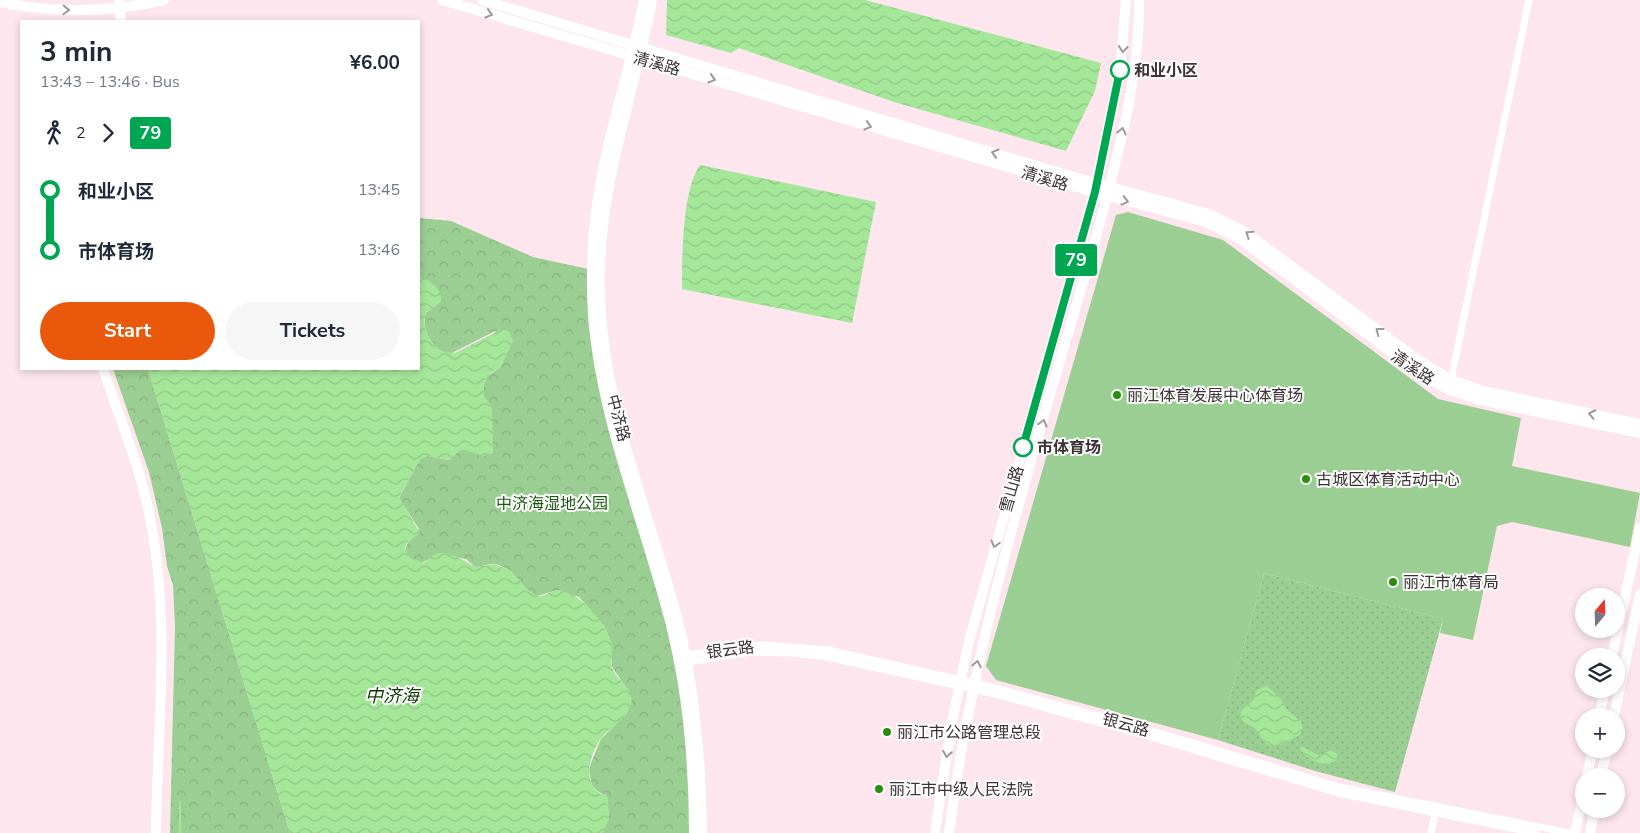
<!DOCTYPE html>
<meta charset="utf-8">
<style>
body{margin:0;font-family:"Nunito Sans","Noto Sans SC",sans-serif;background:#f6f6f7;color:#1f2937;height:100vh;display:flex;flex-direction:column;font-size:19px;white-space:nowrap}
*{box-sizing:border-box;margin:0}
p{font-size:16px;color:#747a83}
.icon{flex:none;width:28px;height:28px;fill:none;stroke:currentColor;stroke-width:2;stroke-linecap:round;stroke-linejoin:round}
.map{position:relative;flex:1;overflow:hidden}
.panel{position:absolute;left:20px;top:20px;width:400px;height:350px;display:flex;flex-direction:column;background:#fff;border-radius:0px;box-shadow:0 2px 8px #0003}
.panel>*{flex:none}
.badge{padding:0 10px;border-radius:4px;font-size:18px;line-height:32px}
.needle{width:32px;rotate:19deg}
.buttons{position:absolute;left:1575px;top:588px;display:grid;gap:10px}
.buttons a{display:grid;place-items:center;width:50px;height:50px;border-radius:50%;background:#fff;box-shadow:0 2px 8px #0003;font-size:25px}
.map>.badge{position:absolute;translate:-50% -50%;box-shadow:0 0 0 2px #fff}
.legs{display:flex;align-items:center;gap:8px;height:55px;padding:0 20px;font-size:16px}
.legs p{margin-inline-start:auto}
.headline{display:flex;align-items:center;justify-content:space-between;height:85px;padding:0 20px}
h1{font-size:28px;font-weight:700;line-height:38px}
.button{display:flex;gap:10px;margin-top:auto;padding:10px 20px}
.button a{flex:1;height:58px;border-radius:30px;background:#ea580c;color:#fff;font-size:20px;font-weight:700;line-height:58px;text-align:center}
.button a+a{background:#f6f6f7;color:#1f2937}
ul{padding:0 20px;list-style:none}
li{display:flex;align-items:center;gap:18px;height:60px;font-size:19px}
li i{display:grid;place-items:center;width:8px;height:100%;margin:0 6px;background:currentColor}
li i::after{content:'';width:12px;height:12px;margin:-6px;border:4px solid;border-radius:50%;background:#fff}
li p{margin-inline-start:auto}
li:first-child i{background:linear-gradient(#0000 50%,currentColor 0)}
li:last-child i{background:linear-gradient(currentColor 50%,#0000 0)}
.map>svg:first-child{display:block}
.grass{fill:url(#grass-dots)}
.forest{fill:url(#forest-crowns)}
.garden{fill:#9bce92}
.water{fill:url(#water-waves)}
.lines{fill:none;stroke-linecap:round;stroke-linejoin:round}
.stream{stroke:#a5e799;stroke-width:2}
.street{stroke:#fff;stroke-width:7}
.secondary{stroke:#fff;stroke-width:10}
.oneway{stroke:#9e989a}
.line-1-casing{stroke:#fff;stroke-width:11}
.line-1{stroke:#00a651;stroke-width:8}
.stop-1-dot{fill:#fff;stroke:#00a651;stroke-width:2.5}
.poi-dot{fill:#288e0b;stroke:#fff;stroke-width:2}
.labels{text-anchor:middle;stroke-width:4;stroke-linejoin:round;paint-order:stroke}
.street-label{font-size:16px;fill:#3d3236;stroke:#fff}
.stop-label{font-size:16px;font-weight:bold;fill:#3d3236;stroke:#fff;text-anchor:start}
.poi-label{font-size:16px;fill:#3d3236;stroke:#fff;text-anchor:start}
.park-label{font-size:16px;fill:#1b590d;stroke:#fff}
.water-label{font-size:18px;font-style:italic;fill:#0e3905;stroke:#fff}
</style>
<div class="map">
<svg width="1640" height="833" viewBox="0 0 1640 833">
<defs>
<pattern id="grass-dots" width="8" height="8" patternUnits="userSpaceOnUse" patternTransform="scale(1.25)"><rect width="8" height="8" fill="#9bce92"/><path d="M2 2h.1M6 6h.1" fill="none" stroke="#86b17e" stroke-width="1.8" stroke-linecap="round"/></pattern>
<pattern id="forest-crowns" width="20" height="18" patternUnits="userSpaceOnUse" patternTransform="scale(1.25)"><rect width="20" height="18" fill="#9bce92"/><path d="M2 6a3 3 0 1 1 6 0M12 15a3 3 0 1 1 6 0" fill="none" stroke="#86b17e"/></pattern>
<pattern id="water-waves" width="16" height="10" patternUnits="userSpaceOnUse" patternTransform="scale(1.25)"><rect width="16" height="10" fill="#a5e799"/><path d="M0 5q4-4 8 0t8 0" fill="none" stroke="#8fc784"/></pattern>
</defs>
<rect width="100%" height="100%" fill="#fde6ee"/>
<path class="grass" d="M 1264,573 L 1443,619 L 1395,792 L 1315,771 L 1218,740 Z"/>
<g class="forest">
<path d="M 419,218 L 451,221 L 533,257 L 588,269 L 685,710 L 691,833 L 602,833 L 609,818 L 607,796 L 597,791 L 592,785 L 589,771 L 591,763 L 601,739 L 627,713 L 630,693 L 612,667 L 610,638 L 604,626 L 579,597 L 558,590 L 537,596 C 520,588 515,568 495,564 C 489,563 482,567 475,567 L 466,559 L 439,554 L 421,563 C 396,551 406,546 419,529 L 399,498 L 420,459 L 427,456 L 449,460 L 461,449 L 492,453 L 492,408 L 484,397 L 483,388 L 487,376 L 501,367 L 495,331 L 450,354 C 432,351 421,330 426,313 L 441,301 L 430,282 L 419,278 Z"/>
<path d="M 113,369 L 148,369 L 290,833 L 170,833 L 175,627 L 173,585 L 167,566 L 162,528 L 149,472 Z"/>
</g>
<path class="garden" d="M 1128,212 L 1223,240 L 1438,399 L 1521,418 L 1512,466 L 1640,493 L 1630,547 L 1512,522 L 1497,526 L 1473,640 L 1440,633 L 1443,619 L 1264,573 L 1218,740 L 996,680 L 986,666 L 1116,215 Z"/>
<g class="water">
<path d="M 667,0 L 865,0 L 1101,63 L 1095,91 L 1066,151 L 894,102 L 739,48 L 731,53 L 666,35 Z"/>
<path d="M 700,165 L 876,202 L 852,323 L 682,289 C 682,257 682,190 700,165 Z"/>
<path d="M 419,278 C 430,280 442,288 441,301 L 426,313 C 421,331 430,340 442,352 L 455,353 L 502,329 L 509,331 L 513,341 L 501,367 L 490,373 L 484,384 L 484,397 L 492,408 L 493,453 L 483,456 L 461,449 L 449,460 L 427,456 L 420,459 L 399,497 L 420,533 L 406,544 L 405,549 L 409,555 L 421,563 C 428,562 429,557 434,555 C 448,548 464,561 475,567 L 494,564 L 510,570 L 530,592 L 537,596 C 545,597 551,590 559,590 C 578,591 606,623 611,641 C 614,650 609,659 612,668 C 617,681 635,688 631,704 C 627,718 614,725 604,735 C 593,747 583,773 594,788 C 597,793 602,794 607,796 L 609,818 L 602,833 L 290,833 L 148,369 L 419,369 Z"/>
<path d="M 1267,686 L 1280,698 L 1288,711 L 1301,721 L 1303,729 L 1300,735 L 1276,747 L 1266,744 L 1255,728 L 1242,721 C 1237,710 1245,708 1252,701 C 1255,699 1255,693 1257,690 Z"/>
<path d="M 1303,747 L 1320,756 L 1331,750 L 1337,754 L 1338,759 C 1327,769 1306,761 1300,748 Z"/>
</g>
<g class="lines">
<path class="stream" d="M 180,833 L 180,802"/>
<g class="street">
<path d="M 1451,380 L 1529,0"/>
<path d="M 682,656 L 735,647 L 764,645 L 828,650 L 996,688 L 1146,729 L 1340,787 L 1570,833"/>
<path d="M 683,663 L 750,652 L 792,653 L 827,657 L 995,694 L 1144,735 L 1338,793 L 1536,833"/>
<path d="M 1431,833 L 1435,814"/>
</g>
<g class="secondary">
<path d="M 119,0 L 121,21"/>
<path d="M 442,0 L 1072,186 L 1206,222 L 1240,239 L 1419,373 L 1448,389 L 1480,400 L 1640,433"/>
<path d="M 482,0 L 1074,177 L 1209,214 L 1245,232 L 1417,359 L 1451,380 L 1483,391 L 1640,424"/>
<path d="M 644,0 C 633,57 614,113 603,170 C 593,218 590,266 593,315 C 601,420 644,520 670,621 C 688,691 694,761 694,833"/>
<path d="M 652,0 C 631,109 592,201 601,315 C 609,419 650,517 677,617 C 695,688 701,760 702,833"/>
<path d="M 0,2 C 55,14 110,12 164,0"/>
<path d="M 103,369 C 121,422 143,473 152,529 C 170,629 157,732 156,833"/>
<path d="M 1612,656 L 1640,528"/>
<path d="M 1599,716 L 1605,689"/>
<path d="M 1614,716 L 1640,594"/>
<path d="M 1587,776 L 1593,749"/>
<path d="M 1601,776 L 1607,749"/>
<path d="M 935,833 L 952,721 L 969,641 L 1095,192 L 1120,70 L 1126,0"/>
<path d="M 949,833 C 975,626 1042,427 1099,227 C 1118,154 1140,77 1139,0"/>
<path d="M 1575,833 L 1584,792"/>
<path d="M 1590,833 L 1595,809"/>
</g>
</g>
<defs><path id="oneway-chevron" d="M-2-3.5L2.5 0L-2 3.5" fill="none" stroke-width="1.6" stroke-linecap="round" stroke-linejoin="round" transform="scale(1.25)"/></defs>
<g class="oneway">
<use href="#oneway-chevron" transform="translate(66 10) rotate(2)"/>
<use href="#oneway-chevron" transform="translate(489 14) rotate(17)"/>
<use href="#oneway-chevron" transform="translate(1123 49) rotate(96)"/>
<use href="#oneway-chevron" transform="translate(712 79) rotate(17)"/>
<use href="#oneway-chevron" transform="translate(868 126) rotate(17)"/>
<use href="#oneway-chevron" transform="translate(1122 131) rotate(-78)"/>
<use href="#oneway-chevron" transform="translate(995 153) rotate(-163)"/>
<use href="#oneway-chevron" transform="translate(1125 201) rotate(15)"/>
<use href="#oneway-chevron" transform="translate(1249 234) rotate(-145)"/>
<use href="#oneway-chevron" transform="translate(1379 331) rotate(-143)"/>
<use href="#oneway-chevron" transform="translate(1592 414) rotate(-168)"/>
<use href="#oneway-chevron" transform="translate(1043 423) rotate(-74)"/>
<use href="#oneway-chevron" transform="translate(995 544) rotate(106)"/>
<use href="#oneway-chevron" transform="translate(977 664) rotate(-77)"/>
<use href="#oneway-chevron" transform="translate(947 754) rotate(99)"/>
</g>
<g class="lines">
<defs>
<path id="line-1" d="M 1023,447 L 1095,192 L 1120,70"/>
</defs>
<use href="#line-1" class="line-1-casing"/>
<use href="#line-1" class="line-1"/>
</g>
<g class="stop-1-dot">
<circle cx="1120" cy="70" r="9"/>
<circle cx="1023" cy="447" r="9"/>
</g>
<g class="poi-dot">
<circle cx="1117" cy="395" r="5"/>
<circle cx="1306" cy="479" r="5"/>
<circle cx="1393" cy="582" r="5"/>
<circle cx="887" cy="732" r="5"/>
<circle cx="879" cy="789" r="5"/>
</g>
<g class="labels">
<g class="street-label">
<text transform="translate(657 63) rotate(16)" y="6">清溪路</text>
<text transform="translate(1045 178) rotate(17)" y="6">清溪路</text>
<text transform="translate(1413 367) rotate(34)" y="6">清溪路</text>
<text transform="translate(619 418) rotate(75)" y="6">中济路</text>
<text transform="translate(1011 489) rotate(-74)" y="6">雪山路</text>
<text transform="translate(730 649) rotate(-7)" y="6">银云路</text>
<text transform="translate(1126 724) rotate(16)" y="6">银云路</text>
</g>
<g class="stop-label">
<text x="1134" y="76">和业小区</text>
<text x="1037" y="453">市体育场</text>
</g>
<g class="poi-label">
<text x="1127" y="401">丽江体育发展中心体育场</text>
<text x="1316" y="485">古城区体育活动中心</text>
<text x="1403" y="588">丽江市体育局</text>
<text x="897" y="738">丽江市公路管理总段</text>
<text x="889" y="795">丽江市中级人民法院</text>
</g>
<g class="park-label">
<text x="552" y="509">中济海湿地公园</text>
</g>
<g class="water-label">
<text x="392" y="702">中济海</text>
</g>
</g>
</svg>
<div class="buttons">
<a><svg class="needle" viewBox="-14 -14 28 28"><path d="M0-13l5 13h-10z" fill="#e53935"/><path d="M0 13l5-13h-10z" fill="#747a83"/></svg></a>
<a><svg class="icon" aria-label="layers" viewBox="0 0 24 24"><path d="M12 4l9 5-9 5-9-5zM3 14l9 5 9-5"/></svg></a>
<a>+</a>
<a>−</a>
</div>
<b class="badge" style="left:1076px;top:260px;background:#00a651;color:#fff">79</b>
<section class="panel">
<div class="headline"><div><h1>3 min</h1><p>13:43 – 13:46 · Bus</p></div><b>¥6.00</b></div>
<div class="legs"><svg class="icon" aria-label="walk" viewBox="0 0 24 24"><circle cx="13" cy="4" r="2"/><path d="M13 8l-2 6 4 7M11 14l-3 7M7 12l3-4h3l4 4"/></svg>2<svg class="icon" aria-label="forward" viewBox="0 0 24 24"><path d="M9 5l7 7-7 7"/></svg><b class="badge" style="background:#00a651;color:#fff">79</b></div>
<ul>
<li><i style="color:#00a651"></i><b>和业小区</b><p>13:45</p></li>
<li><i style="color:#00a651"></i><b>市体育场</b><p>13:46</p></li>
</ul>
<div class="button"><a>Start</a><a>Tickets</a></div>
</section>
</div>
